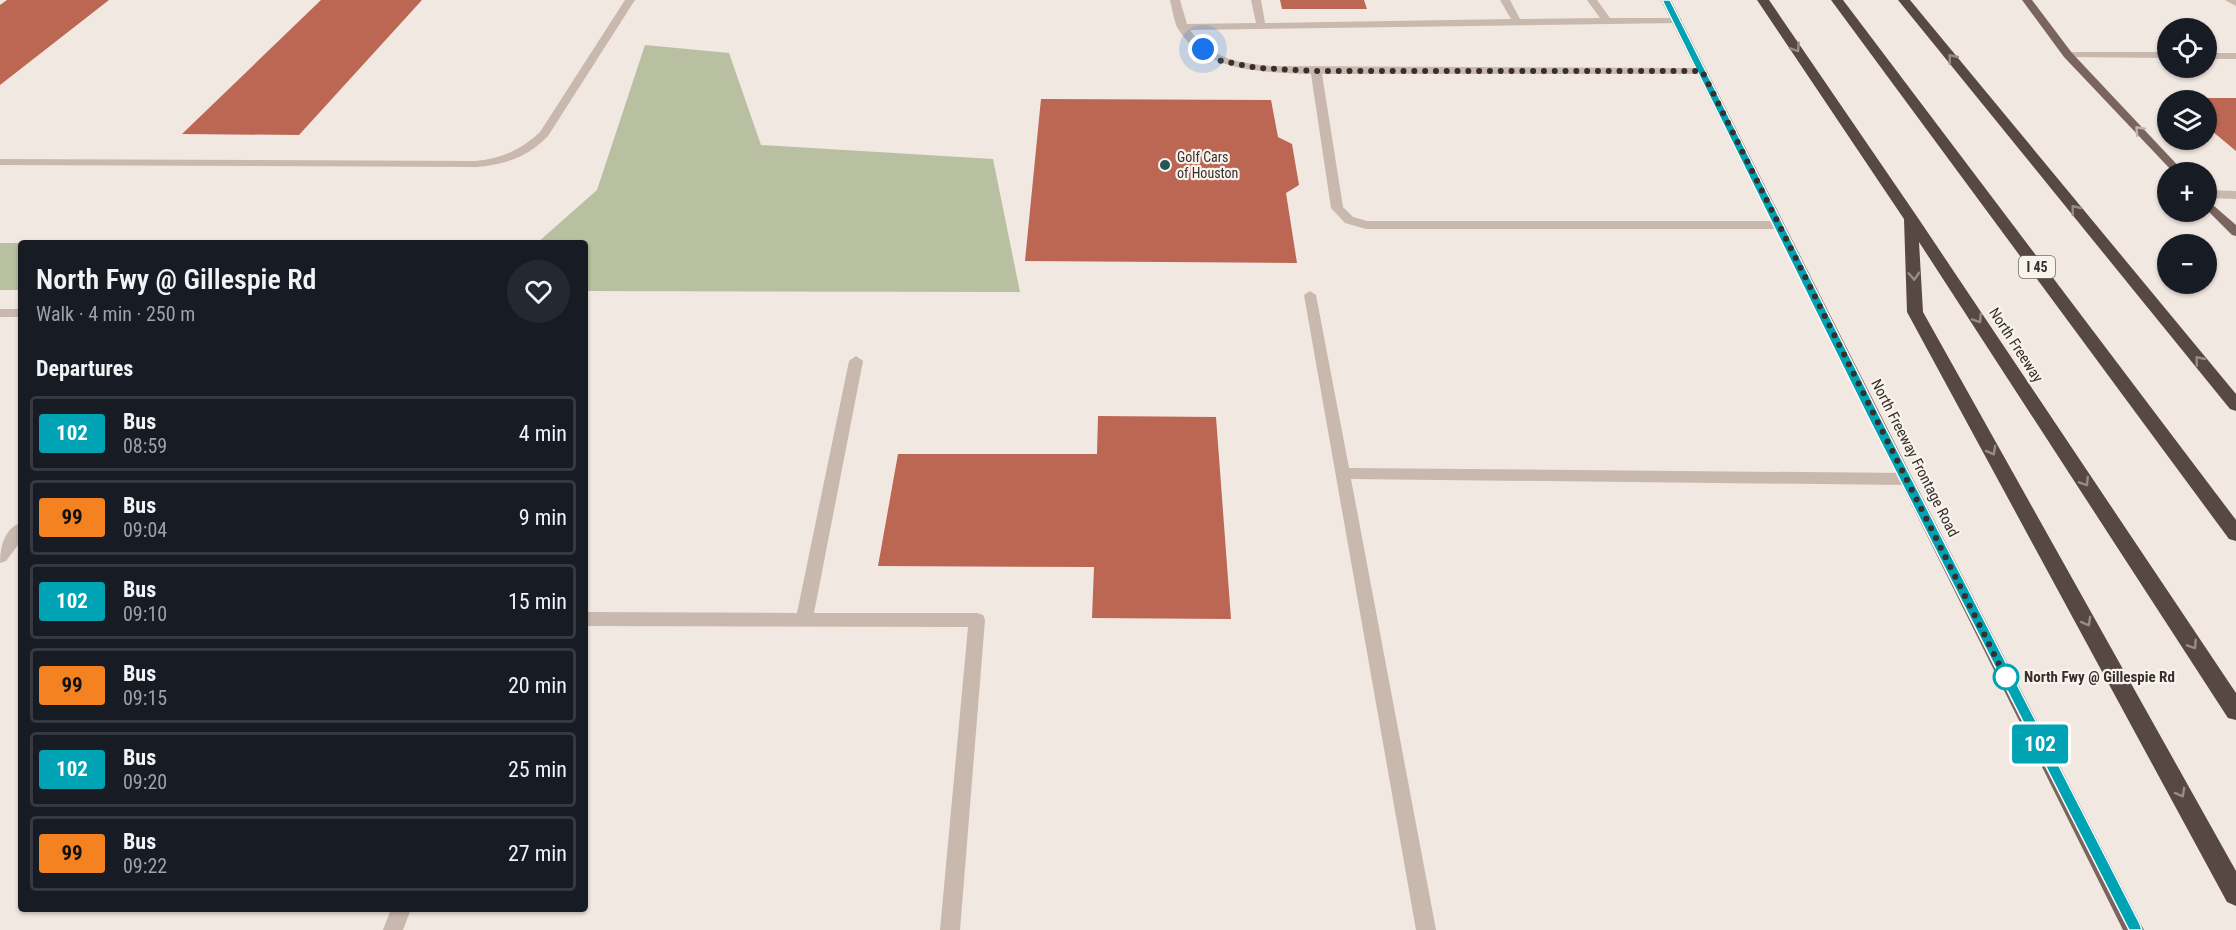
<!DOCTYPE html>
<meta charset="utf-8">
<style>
body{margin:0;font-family:"Roboto Condensed",sans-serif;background:#242831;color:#f1f3f6;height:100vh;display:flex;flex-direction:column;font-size:22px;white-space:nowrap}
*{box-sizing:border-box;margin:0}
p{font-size:20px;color:#9ea1a6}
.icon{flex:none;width:33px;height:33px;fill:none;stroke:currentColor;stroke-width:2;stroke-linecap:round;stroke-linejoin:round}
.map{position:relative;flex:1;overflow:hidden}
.panel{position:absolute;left:18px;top:240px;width:570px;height:672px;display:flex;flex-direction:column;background:#171b24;border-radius:6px;box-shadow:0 2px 4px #0004}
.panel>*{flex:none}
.badge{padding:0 12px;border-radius:4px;font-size:21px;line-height:39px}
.controls{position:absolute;left:2157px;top:18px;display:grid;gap:12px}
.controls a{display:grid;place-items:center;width:60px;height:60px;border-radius:50%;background:#171b24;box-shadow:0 2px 4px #0004;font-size:30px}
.you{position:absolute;width:30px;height:30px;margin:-15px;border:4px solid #fff;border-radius:50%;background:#1a73e8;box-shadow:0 0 0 9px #1a73e833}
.map>.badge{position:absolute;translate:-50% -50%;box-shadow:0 0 0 3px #fff}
h2{padding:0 18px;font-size:22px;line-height:54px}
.round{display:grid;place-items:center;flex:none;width:63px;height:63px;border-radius:32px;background:#242831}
.overview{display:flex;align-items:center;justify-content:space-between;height:102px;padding:0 18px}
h1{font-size:28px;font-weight:600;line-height:45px}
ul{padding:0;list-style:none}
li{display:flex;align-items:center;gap:18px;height:75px;margin:0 12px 9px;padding:0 6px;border:3px solid #363941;border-radius:6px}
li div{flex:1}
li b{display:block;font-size:22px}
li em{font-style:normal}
li .badge{min-width:66px;font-weight:700;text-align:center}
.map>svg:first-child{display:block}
.green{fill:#b8c0a1}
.building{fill:#bc6654}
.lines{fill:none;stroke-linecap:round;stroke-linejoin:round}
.minor{fill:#c9b8ad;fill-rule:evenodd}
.major{fill:#79655e;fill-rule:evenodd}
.highway{fill:#584843;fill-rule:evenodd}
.oneway{stroke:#988c87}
.oneway2{stroke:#bfb3ad}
.line{fill:#00a3b4;stroke:#fff;stroke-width:1.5}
.walk{stroke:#382e2b;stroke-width:6;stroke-dasharray:0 10.8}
.poi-dot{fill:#245656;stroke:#f9f3ed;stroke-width:2}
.stop-dot{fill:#fff;stroke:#00a3b4;stroke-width:3}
.labels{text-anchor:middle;stroke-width:4.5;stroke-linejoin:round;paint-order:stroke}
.far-poi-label{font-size:14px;fill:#382e2b;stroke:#f9f3ed;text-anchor:start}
.shield{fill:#f9f3ed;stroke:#726965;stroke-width:1.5}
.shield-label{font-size:14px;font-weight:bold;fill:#382e2b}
.street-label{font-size:15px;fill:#382e2b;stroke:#f9f3ed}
.stop-label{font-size:15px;font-weight:bold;fill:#382e2b;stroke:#f9f3ed;text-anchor:start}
</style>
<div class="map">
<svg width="2236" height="930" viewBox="0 0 2236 930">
<rect width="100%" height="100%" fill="#f1e8e1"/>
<g class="green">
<path d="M 645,45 L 729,53 L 761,145 L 993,159 L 1020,292 L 585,291 L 585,243 L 537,243 L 597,190 Z"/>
<rect x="0" y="243" width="21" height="47"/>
</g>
<g class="building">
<path d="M 7,0 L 109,0 L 0,85 L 0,5 Z"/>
<path d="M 321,0 L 422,0 L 299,135 L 182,134 Z"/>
<path d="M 1280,0 L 1364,0 L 1367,9 L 1282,9 Z"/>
<path d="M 2172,98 L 2236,98 L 2236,151 L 2206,126 L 2206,100 L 2172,100 Z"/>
<path d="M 1041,99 L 1271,100 L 1278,137 L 1292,144 L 1299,185 L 1286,193 L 1297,263 L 1025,261 Z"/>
<path d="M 1098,416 L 1216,417 L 1231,619 L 1092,618 L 1094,567 L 878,566 L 898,454 L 1097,454 Z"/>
</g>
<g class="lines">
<g class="minor">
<path d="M 625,0 L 635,0 L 548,136 C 528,157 504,165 476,167 L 0,165 L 0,159 L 476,161 C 502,158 521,150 540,132 Z"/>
<path d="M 1170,0 L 1180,0 L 1187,24 L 1256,23 L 1251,0 L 1261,0 L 1265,23 L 1511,19 L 1500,0 L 1510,0 L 1520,19 L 1600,18 L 1587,0 L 1597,0 L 1610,18 L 1680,18 L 1682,20 L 1677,23 L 1190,30 C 1209,58 1239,63 1271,66 L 1702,68 L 1707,71 L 1702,74 L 1322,74 L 1343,207 L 1353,217 L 1367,221 L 1778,221 L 1784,225 L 1778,229 L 1366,229 L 1345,223 L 1331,208 L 1311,74 C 1264,72 1203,73 1177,27 C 1174,20 1172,8 1170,0 Z"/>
<path d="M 2225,0 L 2236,0 L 2236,6 Z"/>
<path d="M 2068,52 L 2168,52 L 2168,58 L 2064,57 L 2064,53 Z"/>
<rect x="2206" y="53" width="30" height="6"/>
<path d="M 2206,190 L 2236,191 L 2236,199 L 2206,198 Z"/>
<path d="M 1310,291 L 1316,295 L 1349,468 L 1905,473 L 1910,475 L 1913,479 L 1910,483 L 1905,485 L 1351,479 L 1436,930 L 1416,930 L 1304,295 Z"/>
<rect x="0" y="309" width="21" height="8"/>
<path d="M 856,356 L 863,361 L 814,613 L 977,613 L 983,615 L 985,620 L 960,930 L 940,930 L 968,627 L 585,626 L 585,612 L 797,613 L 849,361 Z"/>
<path d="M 21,523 L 21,541 L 6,561 L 0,563 C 0,548 4,528 21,523 Z"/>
<path d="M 391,909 L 411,909 L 403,930 L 383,930 Z"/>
</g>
<g class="major">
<path d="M 1661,0 L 1671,0 L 1913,479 L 2144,930 L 2123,930 Z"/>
<path d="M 2022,0 L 2032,0 L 2072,53 L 2184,172 L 2173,172 L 2064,57 Z"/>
<path d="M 2206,199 L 2236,225 L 2236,236 L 2232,235 L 2206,209 Z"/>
</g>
<g class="highway">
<path d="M 1757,0 L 1769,0 L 1918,218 L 2236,693 L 2236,720 L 2228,718 L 1919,242 L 1923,312 L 2236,871 L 2236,906 L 2227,902 L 1907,312 L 1904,219 Z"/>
<path d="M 1831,0 L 1843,0 L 2236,520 L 2236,541 L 2229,539 Z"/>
<path d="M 1898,0 L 1910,0 L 2236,394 L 2236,411 L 2230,409 Z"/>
</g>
</g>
<defs><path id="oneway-chevron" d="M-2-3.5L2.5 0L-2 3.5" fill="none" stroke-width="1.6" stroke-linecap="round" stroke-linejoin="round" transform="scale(1.5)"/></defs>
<g class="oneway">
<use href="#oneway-chevron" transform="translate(1796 48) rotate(56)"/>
<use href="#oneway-chevron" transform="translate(1952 58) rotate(-129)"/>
<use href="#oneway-chevron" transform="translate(2075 209) rotate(-129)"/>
<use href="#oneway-chevron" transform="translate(1914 276) rotate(87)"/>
<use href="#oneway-chevron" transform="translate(1978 319) rotate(57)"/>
<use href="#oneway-chevron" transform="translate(2199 360) rotate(-129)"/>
<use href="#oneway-chevron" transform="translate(1992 451) rotate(61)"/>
<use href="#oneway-chevron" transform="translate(2085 482) rotate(57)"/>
<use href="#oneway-chevron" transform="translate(2087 622) rotate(61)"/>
<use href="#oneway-chevron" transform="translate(2193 645) rotate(57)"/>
<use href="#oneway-chevron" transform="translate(2181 793) rotate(61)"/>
</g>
<use class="oneway2" href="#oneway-chevron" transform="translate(2139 130) rotate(-133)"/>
<path class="line" d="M 1662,0 L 1670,0 L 1879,415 L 2140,924 L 2142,930 L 2129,930 L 1867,415 Z"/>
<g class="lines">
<path class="walk" d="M 1203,49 L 1217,60 L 1257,68 L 1316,71 L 1702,71 L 2009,684 L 2006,677"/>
</g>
<circle class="poi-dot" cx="1165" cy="165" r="6"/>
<circle class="stop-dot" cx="2006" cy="677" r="12"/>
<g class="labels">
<g class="far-poi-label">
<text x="1177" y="162">Golf Cars<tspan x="1177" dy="16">of Houston</tspan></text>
</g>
<rect class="shield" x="2019" y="256" width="36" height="22" rx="4.5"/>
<g class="shield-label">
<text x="2037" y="272">I 45</text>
</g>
<g class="street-label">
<text transform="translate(2016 345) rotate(57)" y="5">North Freeway</text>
<text transform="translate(1915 458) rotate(63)" y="5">North Freeway Frontage Road</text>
</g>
<g class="stop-label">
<text x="2024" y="682">North Fwy @ Gillespie Rd</text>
</g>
</g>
</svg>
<div class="controls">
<a><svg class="icon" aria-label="locate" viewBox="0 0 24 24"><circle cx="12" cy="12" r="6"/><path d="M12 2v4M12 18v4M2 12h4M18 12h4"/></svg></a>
<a><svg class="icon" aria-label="layers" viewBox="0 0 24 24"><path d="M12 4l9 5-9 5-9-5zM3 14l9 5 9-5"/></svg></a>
<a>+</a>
<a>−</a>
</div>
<div class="you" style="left:1203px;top:49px"></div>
<b class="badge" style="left:2040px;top:744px;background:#00a3b4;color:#fff">102</b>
<section class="panel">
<div class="overview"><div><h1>North Fwy @ Gillespie Rd</h1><p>Walk · 4 min · 250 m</p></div><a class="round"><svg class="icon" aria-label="heart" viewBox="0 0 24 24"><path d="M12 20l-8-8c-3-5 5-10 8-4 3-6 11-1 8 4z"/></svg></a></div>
<h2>Departures</h2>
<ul>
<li><span class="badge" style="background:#00a3b4;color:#fff">102</span><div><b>Bus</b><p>08:59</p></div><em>4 min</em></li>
<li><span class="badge" style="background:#f58220;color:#111">99</span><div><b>Bus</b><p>09:04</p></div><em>9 min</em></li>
<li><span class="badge" style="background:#00a3b4;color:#fff">102</span><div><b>Bus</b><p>09:10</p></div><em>15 min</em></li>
<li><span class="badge" style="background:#f58220;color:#111">99</span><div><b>Bus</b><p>09:15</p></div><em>20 min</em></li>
<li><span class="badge" style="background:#00a3b4;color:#fff">102</span><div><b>Bus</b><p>09:20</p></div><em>25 min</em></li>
<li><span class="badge" style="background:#f58220;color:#111">99</span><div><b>Bus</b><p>09:22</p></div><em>27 min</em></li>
</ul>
</section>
</div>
